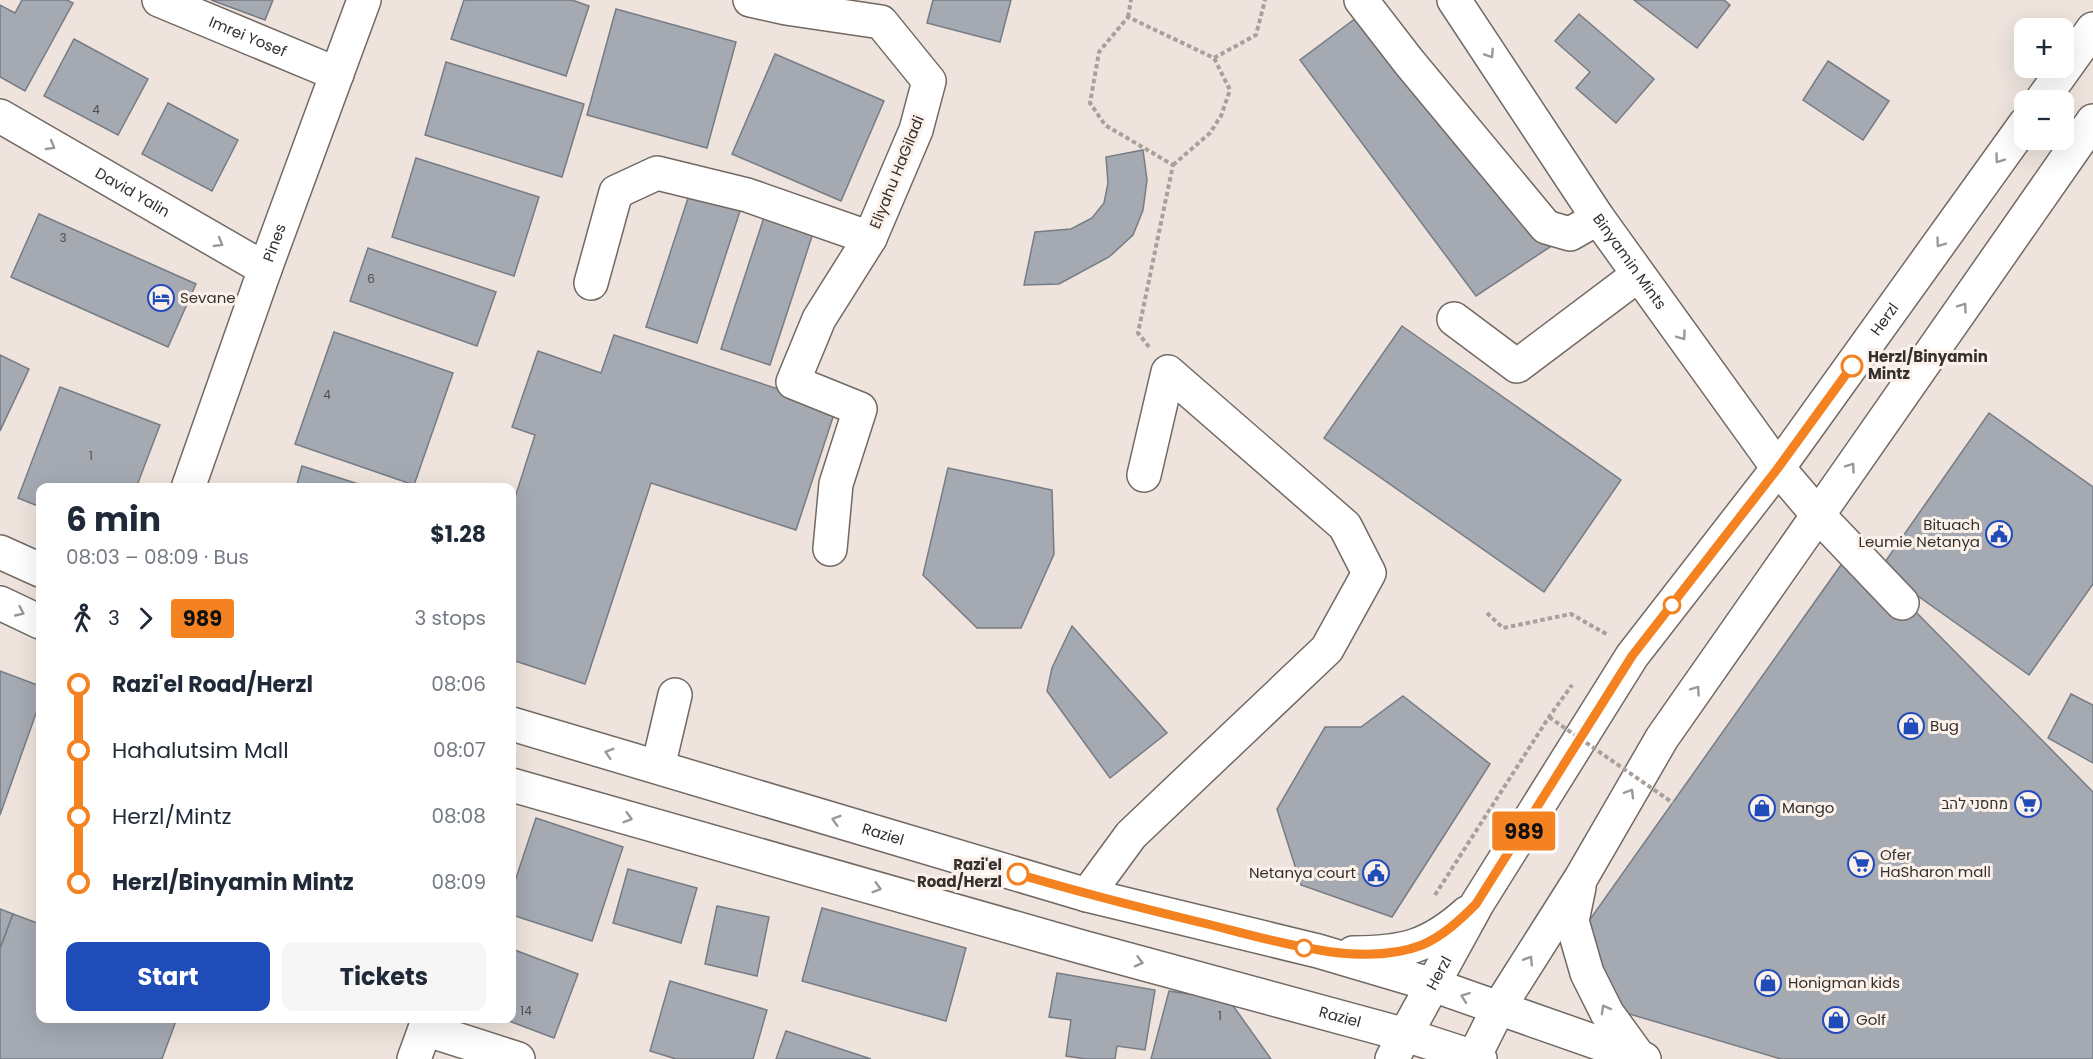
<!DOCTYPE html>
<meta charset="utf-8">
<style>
body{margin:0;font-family:Poppins,Heebo,sans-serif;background:#f6f6f7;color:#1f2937;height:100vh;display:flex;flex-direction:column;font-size:22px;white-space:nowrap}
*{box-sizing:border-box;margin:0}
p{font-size:20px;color:#747a83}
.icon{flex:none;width:33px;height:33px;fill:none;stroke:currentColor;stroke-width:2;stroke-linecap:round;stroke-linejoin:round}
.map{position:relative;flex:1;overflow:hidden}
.details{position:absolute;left:36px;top:483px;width:480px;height:540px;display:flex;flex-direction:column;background:#fff;border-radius:12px;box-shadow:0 6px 24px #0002}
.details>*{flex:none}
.badge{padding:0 12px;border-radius:4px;font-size:21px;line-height:39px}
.buttons{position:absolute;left:2014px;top:18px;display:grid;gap:12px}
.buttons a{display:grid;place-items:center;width:60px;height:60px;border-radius:12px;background:#fff;box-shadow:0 6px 24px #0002;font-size:30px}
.map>.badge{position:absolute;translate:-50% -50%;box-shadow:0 0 0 3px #fff}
.legs{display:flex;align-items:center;gap:9px;height:66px;padding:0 30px;font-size:20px}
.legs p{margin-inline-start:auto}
.headline{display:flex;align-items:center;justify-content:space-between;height:102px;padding:0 30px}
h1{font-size:33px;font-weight:700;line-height:45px}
.button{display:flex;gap:12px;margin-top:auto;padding:12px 30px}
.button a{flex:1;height:69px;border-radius:12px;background:#204cba;color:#fff;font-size:24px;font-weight:700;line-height:69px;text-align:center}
.button a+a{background:#f6f6f7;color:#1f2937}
ul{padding:0 30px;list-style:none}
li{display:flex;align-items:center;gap:21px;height:66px;font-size:22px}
li i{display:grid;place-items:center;width:9px;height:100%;margin:0 8px;background:currentColor}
li i::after{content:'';width:15px;height:15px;margin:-8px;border:4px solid;border-radius:50%;background:#fff}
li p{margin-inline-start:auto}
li:first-child i{background:linear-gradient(#0000 50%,currentColor 0)}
li:last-child i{background:linear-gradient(currentColor 50%,#0000 0)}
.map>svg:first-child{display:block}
.building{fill:#a4a9b2;stroke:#777c84;stroke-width:1.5}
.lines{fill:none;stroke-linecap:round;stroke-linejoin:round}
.minor-casing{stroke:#726963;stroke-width:36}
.major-casing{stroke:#726963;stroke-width:36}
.highway-casing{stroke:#726963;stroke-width:36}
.path{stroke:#a8a09a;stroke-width:4;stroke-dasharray:4.5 3;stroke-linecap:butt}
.minor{stroke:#fff;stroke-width:33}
.major{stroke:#fff;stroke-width:33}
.highway{stroke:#fff;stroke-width:33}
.path-bridge{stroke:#a8a09a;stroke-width:4;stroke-dasharray:4.5 3;stroke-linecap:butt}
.oneway{stroke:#9a9896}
.line-1-casing{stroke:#fff;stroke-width:14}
.line-1{stroke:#f58220;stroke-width:9}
.stop-1-dot{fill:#fff;stroke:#f58220;stroke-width:3}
.labels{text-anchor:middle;stroke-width:6;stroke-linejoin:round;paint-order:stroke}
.number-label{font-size:12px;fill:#504e4e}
.street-label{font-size:15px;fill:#34302d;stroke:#fbf1ea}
.poi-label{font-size:15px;fill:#34302d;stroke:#fbf1ea;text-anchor:start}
.stop-label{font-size:15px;font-weight:bold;fill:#34302d;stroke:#fbf1ea;text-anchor:start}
</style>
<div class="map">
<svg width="2093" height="1059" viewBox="0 0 2093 1059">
<rect width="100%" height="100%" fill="#eee4dd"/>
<g class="building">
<path d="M 22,0 L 67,0 L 73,3 L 25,91 L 0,77 L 0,5 L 15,13 Z"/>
<path d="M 211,0 L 273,0 L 265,20 Z"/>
<path d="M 464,0 L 572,0 L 589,6 L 566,76 L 451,39 Z"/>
<path d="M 933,0 L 1011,0 L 1000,42 L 927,23 Z"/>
<path d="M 1634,0 L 1724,0 L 1730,5 L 1697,48 Z"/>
<path d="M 616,9 L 736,42 L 707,148 L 587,115 Z"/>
<path d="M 1579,14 L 1654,79 L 1616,123 L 1576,88 L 1590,72 L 1555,41 Z"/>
<path d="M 1360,15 L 1553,245 L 1476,296 L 1300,60 Z"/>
<path d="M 74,39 L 148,79 L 118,135 L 44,96 Z"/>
<path d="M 775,54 L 884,101 L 841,201 L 732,154 Z"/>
<path d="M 1828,61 L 1889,101 L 1863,140 L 1803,100 Z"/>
<path d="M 446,62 L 584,104 L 562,177 L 425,135 Z"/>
<path d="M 168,103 L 238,140 L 212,191 L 142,154 Z"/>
<path d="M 1143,150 L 1147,180 L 1143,210 L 1133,235 L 1109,257 L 1059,284 L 1024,285 L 1035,232 L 1071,229 L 1092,218 L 1104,203 L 1108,183 L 1106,157 Z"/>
<path d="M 416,158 L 539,197 L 514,276 L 392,237 Z"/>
<path d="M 691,189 L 742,205 L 697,343 L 646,327 Z"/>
<path d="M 767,208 L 816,224 L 770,365 L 721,349 Z"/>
<path d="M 39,214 L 196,284 L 168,347 L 11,277 Z"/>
<path d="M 368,248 L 496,292 L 477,346 L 350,301 Z"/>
<path d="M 1402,326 L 1621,480 L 1544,592 L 1324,438 Z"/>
<path d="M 334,332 L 453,373 L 414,485 L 295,444 Z"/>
<path d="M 614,335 L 836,408 L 796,530 L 651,483 L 585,684 L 512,660 L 512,507 L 535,435 L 512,427 L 538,351 L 601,373 Z"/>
<path d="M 0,355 L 29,369 L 0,431 Z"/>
<path d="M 60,387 L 160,425 L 136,488 L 40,488 L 40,507 L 18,498 Z"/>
<path d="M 1989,413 L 2093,487 L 2093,584 L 2029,675 L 1880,569 Z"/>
<path d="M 302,466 L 371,488 L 296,488 Z"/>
<path d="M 948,468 L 1052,490 L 1054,554 L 1021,628 L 977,628 L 923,575 Z"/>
<path d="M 1853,548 L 2093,792 L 2093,1059 L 1781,1059 L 1616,1010 L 1586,925 Z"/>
<path d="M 1072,626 L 1167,733 L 1110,778 L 1047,691 L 1052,668 Z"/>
<path d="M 0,671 L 40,686 L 40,702 L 0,815 Z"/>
<path d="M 2071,694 L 2093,705 L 2093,763 L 2048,738 Z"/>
<path d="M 1403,696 L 1490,764 L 1392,917 L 1301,885 L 1277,809 L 1325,727 L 1361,727 Z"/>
<path d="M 536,818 L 623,847 L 592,941 L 512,915 L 512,890 Z"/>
<path d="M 628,869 L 697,888 L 681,943 L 613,923 Z"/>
<path d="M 717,906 L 769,917 L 757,976 L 705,964 Z"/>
<path d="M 822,908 L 966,948 L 946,1021 L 802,981 Z"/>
<path d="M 0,909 L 13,914 L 0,949 Z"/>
<path d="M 13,914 L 40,924 L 40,1018 L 177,1018 L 162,1059 L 0,1059 L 0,949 Z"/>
<path d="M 512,949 L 578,974 L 554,1038 L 501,1018 L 512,1018 Z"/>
<path d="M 1057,973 L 1155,990 L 1145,1050 L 1117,1046 L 1115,1059 L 1086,1059 L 1066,1056 L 1071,1020 L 1049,1017 Z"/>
<path d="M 670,981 L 767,1010 L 753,1059 L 676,1059 L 650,1051 Z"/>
<path d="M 1169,991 L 1229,1000 L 1271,1059 L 1151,1059 Z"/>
<path d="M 786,1031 L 871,1059 L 776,1059 Z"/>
</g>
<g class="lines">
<defs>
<g id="minor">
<path id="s1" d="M 159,0 L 337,74"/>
<path d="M 750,0 L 786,8 L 881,22 L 929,81 L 916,130 L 870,238 L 819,319 L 793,382 L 860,409 L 836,484 L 830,549"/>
<path d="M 1361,0 L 1409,62 L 1546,227 L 1570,234 L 1598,218"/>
<path id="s2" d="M 1454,0 L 1598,218 L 1778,468 L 1818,515 L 1902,603"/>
<path id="s3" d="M 0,116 L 265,269"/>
<path d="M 591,283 L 616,192 L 657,173 L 747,195 L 870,238"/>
<path d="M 1454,319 L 1517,366 L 1638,275"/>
<path id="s4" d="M 188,488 L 265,269 L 364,0"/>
<path d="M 658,767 L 675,695"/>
<path d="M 1087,895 L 1131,835 L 1327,649 L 1369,573 L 1345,526 L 1168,372 L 1144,475"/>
<path d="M 425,1029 L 518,1059"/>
<path d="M 414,1059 L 429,1018"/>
</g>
<g id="major">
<path d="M 0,552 L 40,570"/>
<path d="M 0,603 L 40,622"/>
<path id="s5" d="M 512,724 L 1087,895 L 1318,951 L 1433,985 L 1644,1059"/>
<path id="s6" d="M 512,785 L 1082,947 L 1406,1035 L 1480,1059"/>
<path d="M 1579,887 L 1572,921 L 1587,973 L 1607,1013 L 1639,1057"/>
<path d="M 1353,953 C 1403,953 1429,947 1467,913"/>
<path id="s7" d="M 1392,1059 L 1477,904 L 1632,656 L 1778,468"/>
<path d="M 1473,1059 L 1498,1009 L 1581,878 L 1662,738 L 1818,515"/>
</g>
<g id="highway">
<path d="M 2042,100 L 2093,29"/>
<path id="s8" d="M 1778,468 L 2025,124"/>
<path d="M 1818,515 L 2093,121"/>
</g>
</defs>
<use href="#minor" class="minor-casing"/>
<use href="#major" class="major-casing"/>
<use href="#highway" class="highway-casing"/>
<g class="path">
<path d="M 1128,17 L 1131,0"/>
<path d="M 1173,165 L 1210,133 L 1221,116 L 1230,90 L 1214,58"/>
<path d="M 1149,347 L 1138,333 L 1173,165 L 1105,125 L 1090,103 L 1099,52 L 1128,17 L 1214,58 L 1256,35 L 1265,0"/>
<path d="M 1487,613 L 1503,628 L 1571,614 L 1608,635"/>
<path d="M 1435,895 L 1549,717 L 1572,685"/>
</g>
<use href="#minor" class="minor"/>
<use href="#major" class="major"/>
<use href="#highway" class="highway"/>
<path class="path-bridge" d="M 1549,717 L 1673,803"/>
</g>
<defs><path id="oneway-chevron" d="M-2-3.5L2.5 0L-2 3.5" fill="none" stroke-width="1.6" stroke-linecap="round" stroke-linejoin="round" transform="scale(1.5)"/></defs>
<g class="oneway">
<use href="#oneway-chevron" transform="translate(1490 54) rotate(57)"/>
<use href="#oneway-chevron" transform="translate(51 146) rotate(30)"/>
<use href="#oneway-chevron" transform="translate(1999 159) rotate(126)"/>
<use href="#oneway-chevron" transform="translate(219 243) rotate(30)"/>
<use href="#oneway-chevron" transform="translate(1940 243) rotate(126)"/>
<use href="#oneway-chevron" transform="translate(1963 307) rotate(-55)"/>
<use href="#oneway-chevron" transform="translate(1682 336) rotate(54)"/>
<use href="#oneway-chevron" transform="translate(1851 467) rotate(-55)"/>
<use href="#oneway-chevron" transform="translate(20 612) rotate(25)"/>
<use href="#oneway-chevron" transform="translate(1696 690) rotate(-55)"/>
<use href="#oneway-chevron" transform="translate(609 753) rotate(-163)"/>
<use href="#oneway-chevron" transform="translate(1630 793) rotate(-60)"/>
<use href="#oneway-chevron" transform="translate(628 818) rotate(16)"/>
<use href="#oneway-chevron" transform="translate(836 820) rotate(-163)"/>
<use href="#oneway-chevron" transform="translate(877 888) rotate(16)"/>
<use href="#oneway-chevron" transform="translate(1529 960) rotate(-58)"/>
<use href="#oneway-chevron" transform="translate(1139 962) rotate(15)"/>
<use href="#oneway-chevron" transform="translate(1465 997) rotate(-160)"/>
<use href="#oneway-chevron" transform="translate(1605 1009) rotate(-119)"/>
</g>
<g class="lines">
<defs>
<path id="line-1" d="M 1018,874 C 1079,892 1141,908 1203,923 C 1265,938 1359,970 1422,945 C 1443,936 1460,920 1476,904 L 1632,656 L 1778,468 L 1852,366"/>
</defs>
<use href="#line-1" class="line-1-casing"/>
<use href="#line-1" class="line-1"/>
</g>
<defs>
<symbol id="hotel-ring" viewBox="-11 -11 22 22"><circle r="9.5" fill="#fbf1ea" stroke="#204cba" stroke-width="1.5"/><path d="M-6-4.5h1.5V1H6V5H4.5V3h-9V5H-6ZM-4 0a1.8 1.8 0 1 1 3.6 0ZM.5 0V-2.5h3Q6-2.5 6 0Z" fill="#204cba"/></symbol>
<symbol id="civic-ring" viewBox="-11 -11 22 22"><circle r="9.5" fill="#fbf1ea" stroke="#204cba" stroke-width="1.5"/><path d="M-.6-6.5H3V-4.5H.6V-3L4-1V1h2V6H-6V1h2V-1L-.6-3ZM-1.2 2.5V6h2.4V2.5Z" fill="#204cba"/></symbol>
<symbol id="shop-ring" viewBox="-11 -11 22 22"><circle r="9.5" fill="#fbf1ea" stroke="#204cba" stroke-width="1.5"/><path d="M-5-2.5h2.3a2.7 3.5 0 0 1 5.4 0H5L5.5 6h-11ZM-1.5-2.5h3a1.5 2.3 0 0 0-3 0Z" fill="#204cba"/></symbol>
<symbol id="supermarket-ring" viewBox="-11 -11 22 22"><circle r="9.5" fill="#fbf1ea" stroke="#204cba" stroke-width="1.5"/><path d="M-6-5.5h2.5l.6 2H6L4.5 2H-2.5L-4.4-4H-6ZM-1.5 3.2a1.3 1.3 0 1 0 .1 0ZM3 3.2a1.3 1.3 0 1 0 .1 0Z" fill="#204cba"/></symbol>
</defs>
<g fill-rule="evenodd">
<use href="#hotel-ring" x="146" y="283" width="30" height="30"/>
<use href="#civic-ring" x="1984" y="519" width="30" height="30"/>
<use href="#shop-ring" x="1896" y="711" width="30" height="30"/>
<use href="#supermarket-ring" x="2013" y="789" width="30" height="30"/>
<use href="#shop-ring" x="1747" y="793" width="30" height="30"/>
<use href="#supermarket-ring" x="1846" y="849" width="30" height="30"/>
<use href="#civic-ring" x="1361" y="858" width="30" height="30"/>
<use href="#shop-ring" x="1753" y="968" width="30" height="30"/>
<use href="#shop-ring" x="1821" y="1005" width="30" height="30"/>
</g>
<g class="stop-1-dot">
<circle cx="1852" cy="366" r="10"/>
<circle cx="1672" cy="605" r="8"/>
<circle cx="1018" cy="874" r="10"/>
<circle cx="1304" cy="948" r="8"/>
</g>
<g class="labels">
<g class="number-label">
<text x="96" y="114">4</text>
<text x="63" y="242">3</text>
<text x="371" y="283">6</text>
<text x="327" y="399">4</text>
<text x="91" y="460">1</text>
<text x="526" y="1015">14</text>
<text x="1220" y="1020">1</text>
</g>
<g class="street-label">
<text dy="5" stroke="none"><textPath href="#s1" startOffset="96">Imrei Yosef</textPath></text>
<text transform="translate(897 172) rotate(-68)" y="5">Eliyahu HaGiladi</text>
<text dy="5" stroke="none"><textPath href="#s3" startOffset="153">David Yalin</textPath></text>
<text dy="5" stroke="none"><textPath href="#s4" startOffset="260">Pines</textPath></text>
<text dy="5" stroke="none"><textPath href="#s2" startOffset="315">Binyamin Mints</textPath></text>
<text dy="5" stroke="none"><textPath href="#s8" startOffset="183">Herzl</textPath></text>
<text dy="5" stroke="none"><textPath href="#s5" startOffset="387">Raziel</textPath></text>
<text dy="5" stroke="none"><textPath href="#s7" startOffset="98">Herzl</textPath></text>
<text dy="5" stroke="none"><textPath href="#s6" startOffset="860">Raziel</textPath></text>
</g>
<g class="poi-label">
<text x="180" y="303">Sevane</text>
<text x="1980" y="530" text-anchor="end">Bituach<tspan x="1980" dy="17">Leumie Netanya</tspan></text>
<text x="1930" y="731">Bug</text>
<text x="2008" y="809" text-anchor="end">מחסני להב</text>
<text x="1782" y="813">Mango</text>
<text x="1880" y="860">Ofer<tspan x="1880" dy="17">HaSharon mall</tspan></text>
<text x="1356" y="878" text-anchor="end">Netanya court</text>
<text x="1788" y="988">Honigman kids</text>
<text x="1856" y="1025">Golf</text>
</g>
<g class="stop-label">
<text x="1868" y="362">Herzl/Binyamin<tspan x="1868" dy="17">Mintz</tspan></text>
<text x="1002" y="870" text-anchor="end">Razi'el<tspan x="1002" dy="17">Road/Herzl</tspan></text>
</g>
</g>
</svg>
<div class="buttons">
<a>+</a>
<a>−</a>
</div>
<b class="badge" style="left:1524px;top:831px;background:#f58220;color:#111">989</b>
<section class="details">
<div class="headline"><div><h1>6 min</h1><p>08:03 – 08:09 · Bus</p></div><b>$1.28</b></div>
<div class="legs"><svg class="icon" aria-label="walk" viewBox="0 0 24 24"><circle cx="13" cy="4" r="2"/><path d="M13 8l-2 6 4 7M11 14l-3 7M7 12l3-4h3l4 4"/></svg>3<svg class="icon" aria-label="forward" viewBox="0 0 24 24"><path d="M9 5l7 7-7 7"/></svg><b class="badge" style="background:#f58220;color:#111">989</b><p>3 stops</p></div>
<ul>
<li><i style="color:#f58220"></i><b>Razi'el Road/Herzl</b><p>08:06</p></li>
<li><i style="color:#f58220"></i><span>Hahalutsim Mall</span><p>08:07</p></li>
<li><i style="color:#f58220"></i><span>Herzl/Mintz</span><p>08:08</p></li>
<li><i style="color:#f58220"></i><b>Herzl/Binyamin Mintz</b><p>08:09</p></li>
</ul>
<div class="button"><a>Start</a><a>Tickets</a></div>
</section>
</div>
